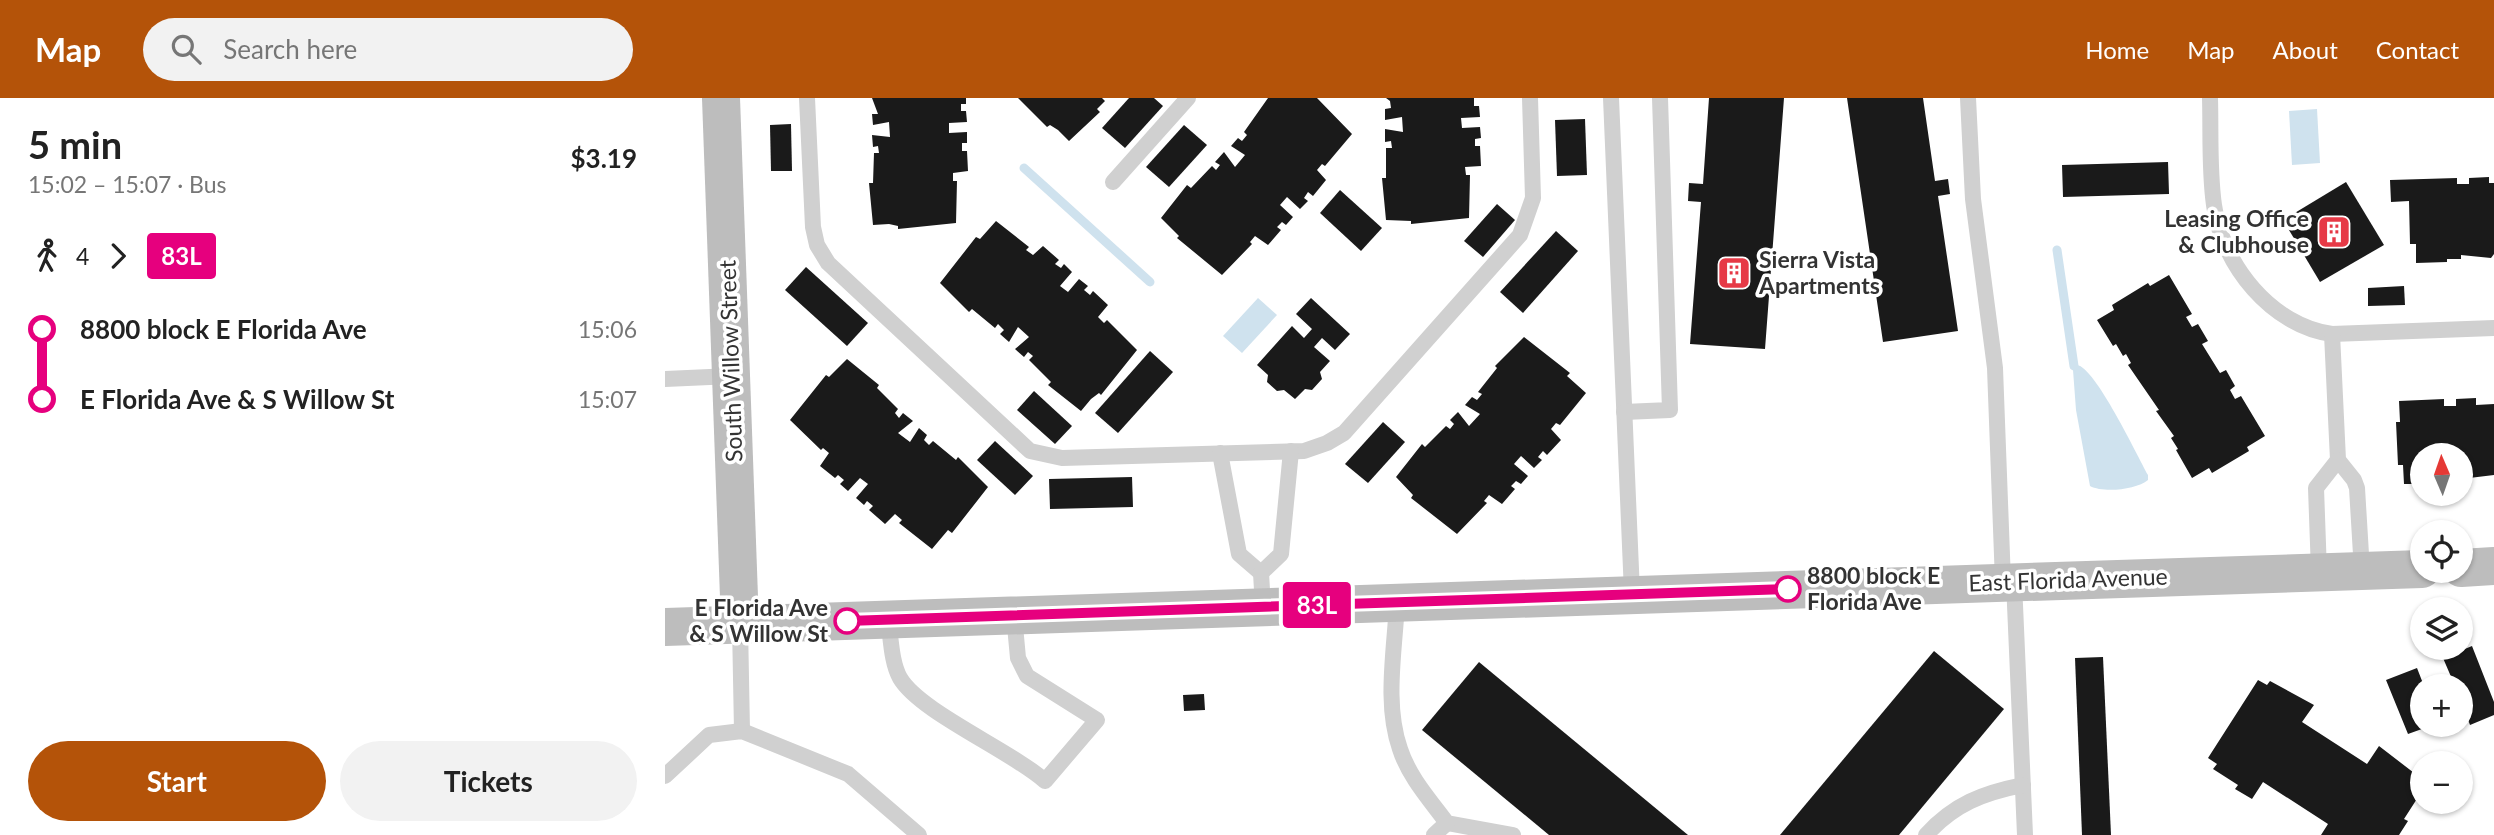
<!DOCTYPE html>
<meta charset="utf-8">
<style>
body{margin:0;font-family:Lato,sans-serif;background:#f2f2f2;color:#222;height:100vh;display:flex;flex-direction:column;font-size:26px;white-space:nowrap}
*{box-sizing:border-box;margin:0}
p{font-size:23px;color:#767676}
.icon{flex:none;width:38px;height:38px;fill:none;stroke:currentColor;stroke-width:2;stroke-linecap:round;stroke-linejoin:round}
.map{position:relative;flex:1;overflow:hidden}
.side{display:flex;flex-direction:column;background:#fff;width:665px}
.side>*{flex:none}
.badge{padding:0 14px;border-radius:5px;font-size:24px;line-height:46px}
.needle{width:46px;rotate:358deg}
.controls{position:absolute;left:1745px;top:345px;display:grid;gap:14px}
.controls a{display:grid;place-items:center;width:63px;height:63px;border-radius:50%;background:#fff;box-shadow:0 2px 5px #0004;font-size:35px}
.map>.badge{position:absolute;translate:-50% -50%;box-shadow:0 0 0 4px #fff}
.legs{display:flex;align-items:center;gap:10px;height:77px;padding:0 28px;font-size:23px}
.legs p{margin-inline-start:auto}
.head{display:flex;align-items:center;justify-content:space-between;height:119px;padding:0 28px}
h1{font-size:38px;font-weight:700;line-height:52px}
.action{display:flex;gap:14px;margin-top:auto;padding:14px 28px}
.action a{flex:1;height:80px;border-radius:42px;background:#b45309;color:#fff;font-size:28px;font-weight:700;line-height:80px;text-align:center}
.action a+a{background:#f2f2f2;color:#222}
ul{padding:0 28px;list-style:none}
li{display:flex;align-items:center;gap:24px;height:70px;font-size:26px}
li i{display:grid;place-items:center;width:10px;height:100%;margin:0 9px;background:currentColor}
li i::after{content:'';width:18px;height:18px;margin:-9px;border:5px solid;border-radius:50%;background:#fff}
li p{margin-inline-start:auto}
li:first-child i{background:linear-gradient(#0000 50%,currentColor 0)}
li:last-child i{background:linear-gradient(currentColor 50%,#0000 0)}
header{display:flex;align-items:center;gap:42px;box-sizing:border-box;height:98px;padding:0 35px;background:#b45309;color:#fff}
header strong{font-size:33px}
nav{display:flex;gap:38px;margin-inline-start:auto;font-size:24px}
.search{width:490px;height:63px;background:#f2f2f2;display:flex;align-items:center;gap:18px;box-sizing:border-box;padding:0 24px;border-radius:38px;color:#767676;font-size:26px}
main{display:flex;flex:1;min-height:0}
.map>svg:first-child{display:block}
.water{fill:#cfe2ee}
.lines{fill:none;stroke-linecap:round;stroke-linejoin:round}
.stream{stroke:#cfe2ee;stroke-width:9}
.building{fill:#1a1a1a}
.lane{stroke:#d0d0d0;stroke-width:16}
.secondary{stroke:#bdbdbd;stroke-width:38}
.line-1-casing{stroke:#fff;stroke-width:16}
.line-1{stroke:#e6007e;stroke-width:10}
.stop-1-dot{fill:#fff;stroke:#e6007e;stroke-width:3.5}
.labels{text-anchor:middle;stroke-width:7;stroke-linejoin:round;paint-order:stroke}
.poi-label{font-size:23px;font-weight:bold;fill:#333;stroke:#fff;text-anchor:end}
.street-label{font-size:23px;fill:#333;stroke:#fff}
.stop-label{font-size:23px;font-weight:bold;fill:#333;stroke:#fff;text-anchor:start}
</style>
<header>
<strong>Map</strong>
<div class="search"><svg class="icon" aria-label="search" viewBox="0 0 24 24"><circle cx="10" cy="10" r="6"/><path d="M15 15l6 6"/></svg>Search here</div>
<nav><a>Home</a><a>Map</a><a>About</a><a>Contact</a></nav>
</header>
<main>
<section class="side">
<div class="head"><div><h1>5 min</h1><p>15:02 – 15:07 · Bus</p></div><b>$3.19</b></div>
<div class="legs"><svg class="icon" aria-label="walk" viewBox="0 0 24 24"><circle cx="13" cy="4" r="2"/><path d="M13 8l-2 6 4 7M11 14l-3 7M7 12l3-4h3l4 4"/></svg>4<svg class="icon" aria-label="forward" viewBox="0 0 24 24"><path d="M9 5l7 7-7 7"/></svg><b class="badge" style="background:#e6007e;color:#fff">83L</b></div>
<ul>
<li><i style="color:#e6007e"></i><b>8800 block E Florida Ave</b><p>15:06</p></li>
<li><i style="color:#e6007e"></i><b>E Florida Ave &amp; S Willow St</b><p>15:07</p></li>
</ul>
<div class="action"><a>Start</a><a>Tickets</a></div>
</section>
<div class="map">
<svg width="1829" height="737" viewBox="0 0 1829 737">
<rect width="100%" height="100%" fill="#fff"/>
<g class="water">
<path d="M 1652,11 L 1655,65 L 1627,67 L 1624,13 Z"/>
<path d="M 593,200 L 612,217 L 577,255 L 558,238 Z"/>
<path d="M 1412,267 C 1430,269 1472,357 1483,377 L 1483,382 C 1471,392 1438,395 1425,388 L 1411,312 L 1408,272 Z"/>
</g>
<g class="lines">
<g class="stream">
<path d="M 359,70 L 485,184"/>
<path d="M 1392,152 L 1409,268"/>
</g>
</g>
<g class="building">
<path d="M 207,0 L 301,0 L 301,6 L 296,6 L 296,13 L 301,13 L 302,24 L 284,25 L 284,35 L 302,34 L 302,45 L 297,45 L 297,53 L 302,53 L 303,73 L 288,75 L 288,83 L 292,83 L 291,125 L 233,131 L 233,128 L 224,126 L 208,127 L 204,85 L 208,85 L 209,55 L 214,55 L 213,48 L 208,49 L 207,37 L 225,39 L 224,24 L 208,27 L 207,16 L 213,16 Z"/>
<path d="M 353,0 L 437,0 L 440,3 L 432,11 L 435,14 L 404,43 L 393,32 L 385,27 L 382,29 Z"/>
<path d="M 464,0 L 489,0 L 498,8 L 460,50 L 437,30 Z"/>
<path d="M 603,0 L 652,0 L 687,36 L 660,68 L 657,66 L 652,72 L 661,82 L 648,98 L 643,94 L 639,100 L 643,103 L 635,111 L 622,99 L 615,107 L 628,119 L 621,127 L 617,124 L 612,129 L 616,132 L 603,147 L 590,138 L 585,144 L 587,146 L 557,177 L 512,140 L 514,138 L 496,120 L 522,87 L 526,90 L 547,68 L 551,72 L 555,67 L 550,64 L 559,54 L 570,69 L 580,57 L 566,48 L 573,40 L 577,43 L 582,37 L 579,34 Z"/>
<path d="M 721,0 L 809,0 L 809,8 L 814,8 L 815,19 L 796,20 L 797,30 L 815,29 L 816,40 L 810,41 L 810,48 L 815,48 L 816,68 L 800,69 L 801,77 L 805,77 L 804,120 L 746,126 L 746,123 L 721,122 L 717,80 L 721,80 L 721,50 L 727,50 L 726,43 L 720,44 L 720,31 L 738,34 L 737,19 L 720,22 L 720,11 L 726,10 L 725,3 Z"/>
<path d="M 1044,0 L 1119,0 L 1100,251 L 1025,246 L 1036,104 L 1023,103 L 1024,85 L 1038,86 Z"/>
<path d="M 1182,0 L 1258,0 L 1270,83 L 1283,81 L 1285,96 L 1273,98 L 1293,233 L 1218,244 Z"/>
<path d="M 920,21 L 922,77 L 892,78 L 890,22 Z"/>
<path d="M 126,26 L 127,73 L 106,73 L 105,27 Z"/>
<path d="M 519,27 L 542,47 L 504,89 L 481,69 Z"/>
<path d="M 1503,64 L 1504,96 L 1398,99 L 1397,67 Z"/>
<path d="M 1824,79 L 1824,85 L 1829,85 L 1829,156 L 1826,160 L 1796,157 L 1796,161 L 1782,161 L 1782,164 L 1751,165 L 1751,146 L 1745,146 L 1744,103 L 1726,104 L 1725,82 L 1792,80 L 1792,86 L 1804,86 L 1804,80 Z"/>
<path d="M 1681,84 L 1719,147 L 1655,184 L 1618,122 Z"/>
<path d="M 675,92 L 717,130 L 696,153 L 655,115 Z"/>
<path d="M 832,106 L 850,122 L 818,159 L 799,143 Z"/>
<path d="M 331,123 L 364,149 L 361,152 L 368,157 L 378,148 L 394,162 L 390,166 L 396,170 L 399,166 L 407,174 L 395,188 L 403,194 L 414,181 L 423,188 L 419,192 L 425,197 L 428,193 L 443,207 L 433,219 L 439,225 L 442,222 L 472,252 L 436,297 L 434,295 L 426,301 L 416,313 L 383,287 L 386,284 L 364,262 L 368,258 L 363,254 L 359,259 L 350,251 L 364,239 L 353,229 L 344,244 L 335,236 L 339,232 L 333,226 L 330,230 L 307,211 L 304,214 L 275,185 L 311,139 L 315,141 Z"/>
<path d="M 891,133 L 913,153 L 858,215 L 835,194 Z"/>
<path d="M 141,169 L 203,225 L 182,248 L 120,192 Z"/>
<path d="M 1504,177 L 1527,216 L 1521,219 L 1527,229 L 1533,226 L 1543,243 L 1537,246 L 1555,275 L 1561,272 L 1570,288 L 1565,292 L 1570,301 L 1576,298 L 1600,338 L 1582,349 L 1584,353 L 1547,375 L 1544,370 L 1527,380 L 1511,352 L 1513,351 L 1506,340 L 1509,338 L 1491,313 L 1494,312 L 1463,267 L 1466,265 L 1461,256 L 1458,258 L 1451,246 L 1448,248 L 1432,222 L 1449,212 L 1447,207 L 1483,185 L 1485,188 Z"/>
<path d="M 1739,188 L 1740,207 L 1703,208 L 1703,190 Z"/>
<path d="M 646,200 L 685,236 L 670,252 L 657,240 L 649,249 L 665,263 L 655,274 L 657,281 L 647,292 L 640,291 L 630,301 L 619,292 L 612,293 L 602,284 L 603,277 L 592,267 L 627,228 L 639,240 L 647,231 L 631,216 Z"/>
<path d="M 859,239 L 905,275 L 902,278 L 921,295 L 895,327 L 891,325 L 886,331 L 896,342 L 882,357 L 878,353 L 873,359 L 877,362 L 869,370 L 856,358 L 849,366 L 863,378 L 856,386 L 851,383 L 846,388 L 850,391 L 837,406 L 824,397 L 819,403 L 822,405 L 792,436 L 746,400 L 748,397 L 731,379 L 757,346 L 760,349 L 781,328 L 785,331 L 789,326 L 785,322 L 793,314 L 804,328 L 815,316 L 800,307 L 807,299 L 812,302 L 817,296 L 813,294 L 832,270 L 830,268 Z"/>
<path d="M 485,253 L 508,274 L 453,335 L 430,315 Z"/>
<path d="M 182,261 L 214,287 L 212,290 L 233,311 L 230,315 L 234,320 L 238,315 L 248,323 L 233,335 L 245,344 L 254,330 L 262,337 L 259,342 L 264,347 L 268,343 L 291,362 L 293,359 L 323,389 L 287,435 L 283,432 L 267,451 L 234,425 L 237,422 L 230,416 L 220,426 L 204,412 L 208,408 L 202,403 L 199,407 L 191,400 L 203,386 L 195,380 L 183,393 L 175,386 L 179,382 L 173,377 L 170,380 L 155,368 L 164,355 L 158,350 L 156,352 L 125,322 L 161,277 L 164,279 Z"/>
<path d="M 369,293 L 407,328 L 390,346 L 352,312 Z"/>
<path d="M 1811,300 L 1811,307 L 1829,306 L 1829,377 L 1796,381 L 1796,357 L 1757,357 L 1757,386 L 1739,386 L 1738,367 L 1733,367 L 1731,324 L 1735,324 L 1734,303 L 1779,301 L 1779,308 L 1791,308 L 1791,301 Z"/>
<path d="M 718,324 L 740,344 L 703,385 L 680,366 Z"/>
<path d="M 330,343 L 368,378 L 350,397 L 312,362 Z"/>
<path d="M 467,379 L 468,409 L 385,411 L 384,381 Z"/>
<path d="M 1807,548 L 1829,604 L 1829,617 L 1805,627 L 1796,603 L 1796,588 L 1790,588 L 1778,560 Z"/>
<path d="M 1269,553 L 1339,611 L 1234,737 L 1115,737 Z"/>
<path d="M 1438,559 L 1446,737 L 1417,737 L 1410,560 Z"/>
<path d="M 814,564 L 1023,737 L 884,737 L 757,632 Z"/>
<path d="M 1752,570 L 1759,588 L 1757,626 L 1768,627 L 1743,636 L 1721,582 Z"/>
<path d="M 1593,582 L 1602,587 L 1605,583 L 1649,607 L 1637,624 L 1702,666 L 1714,648 L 1753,678 L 1750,683 L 1757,688 L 1757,693 L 1739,721 L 1743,723 L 1734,737 L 1656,737 L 1663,726 L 1598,684 L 1587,701 L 1570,691 L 1573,687 L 1548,671 L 1552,666 L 1543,660 Z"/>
<path d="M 539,596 L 540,612 L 519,613 L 518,597 Z"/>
</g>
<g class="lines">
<g class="lane">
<path d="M 142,0 L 148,129 L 152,147 L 163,165 L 365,353 L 397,360 L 639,353 L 662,345 L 679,335 L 855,137 L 868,100 L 865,0"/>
<path d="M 946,0 L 967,495"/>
<path d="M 1303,0 L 1308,101 L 1330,270 L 1338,484"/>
<path d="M 1545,0 C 1546,35 1544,72 1549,107 C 1557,167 1607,228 1667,236 L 1829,230"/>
<path d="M 448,84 L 523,0"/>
<path d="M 1667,236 L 1673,362 L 1689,382 L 1692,390 L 1697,473"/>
<path d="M 0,281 L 67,278"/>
<path d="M 959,314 L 1005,312 L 995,0"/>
<path d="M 555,355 L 574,456 L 596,475 L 598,509"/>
<path d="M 1654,474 L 1651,390 L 1673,362"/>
<path d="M 596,475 L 616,456 L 626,353"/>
<path d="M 1349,484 L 1360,737"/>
<path d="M 732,504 C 730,551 719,606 735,651 C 744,679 765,702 782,725 L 848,737"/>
<path d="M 223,521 C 226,539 226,564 235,580 C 255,614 345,652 380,683 L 432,622 L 362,578 L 353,560 L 349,517"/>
<path d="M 75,527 L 77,633"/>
<path d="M 0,678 L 44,637 L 77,633 L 183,676 L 254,737"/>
<path d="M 769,737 L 782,725"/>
<path d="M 1261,737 C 1289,706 1318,695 1358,687"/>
</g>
<g class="secondary">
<path d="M 56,0 L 75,527"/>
<path d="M 1796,470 L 1829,468"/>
<path d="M 0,529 L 1757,471"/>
</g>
</g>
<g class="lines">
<defs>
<path id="line-1" d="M 182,523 L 1123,491"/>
</defs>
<use href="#line-1" class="line-1-casing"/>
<use href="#line-1" class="line-1"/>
</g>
<defs>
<symbol id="building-square" viewBox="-11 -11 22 22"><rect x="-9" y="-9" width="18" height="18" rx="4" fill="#e63946" stroke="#fff"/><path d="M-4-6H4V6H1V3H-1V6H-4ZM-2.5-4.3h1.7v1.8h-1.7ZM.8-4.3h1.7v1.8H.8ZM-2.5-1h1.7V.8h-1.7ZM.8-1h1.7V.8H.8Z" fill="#fff"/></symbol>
</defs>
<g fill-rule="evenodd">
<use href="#building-square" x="1650" y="115" width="38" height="38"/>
<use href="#building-square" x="1050" y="156" width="38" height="38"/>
</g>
<g class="stop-1-dot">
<circle cx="1123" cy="491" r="12"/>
<circle cx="182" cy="523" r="12"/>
</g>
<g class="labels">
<g class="poi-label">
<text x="1644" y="129">Leasing Office<tspan x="1644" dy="26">&amp; Clubhouse</tspan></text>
<text x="1094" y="170" text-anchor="start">Sierra Vista<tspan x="1094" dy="26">Apartments</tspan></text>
</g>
<g class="street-label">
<text transform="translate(66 263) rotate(-92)" y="8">South Willow Street</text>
<text transform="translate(1403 482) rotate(-2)" y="8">East Florida Avenue</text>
</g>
<g class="stop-label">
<text x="1142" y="486">8800 block E<tspan x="1142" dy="26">Florida Ave</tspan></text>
<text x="163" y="518" text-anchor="end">E Florida Ave<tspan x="163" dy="26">&amp; S Willow St</tspan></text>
</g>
</g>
</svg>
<div class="controls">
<a><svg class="needle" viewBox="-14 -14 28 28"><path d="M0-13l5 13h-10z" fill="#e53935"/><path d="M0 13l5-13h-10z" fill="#767676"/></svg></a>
<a><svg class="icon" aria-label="locate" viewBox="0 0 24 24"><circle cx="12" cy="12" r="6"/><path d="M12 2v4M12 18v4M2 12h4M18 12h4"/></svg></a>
<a><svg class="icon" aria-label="layers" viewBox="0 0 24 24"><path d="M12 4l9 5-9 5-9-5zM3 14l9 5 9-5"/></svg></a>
<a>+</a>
<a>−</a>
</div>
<b class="badge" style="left:652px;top:507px;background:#e6007e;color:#fff">83L</b>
</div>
</main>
